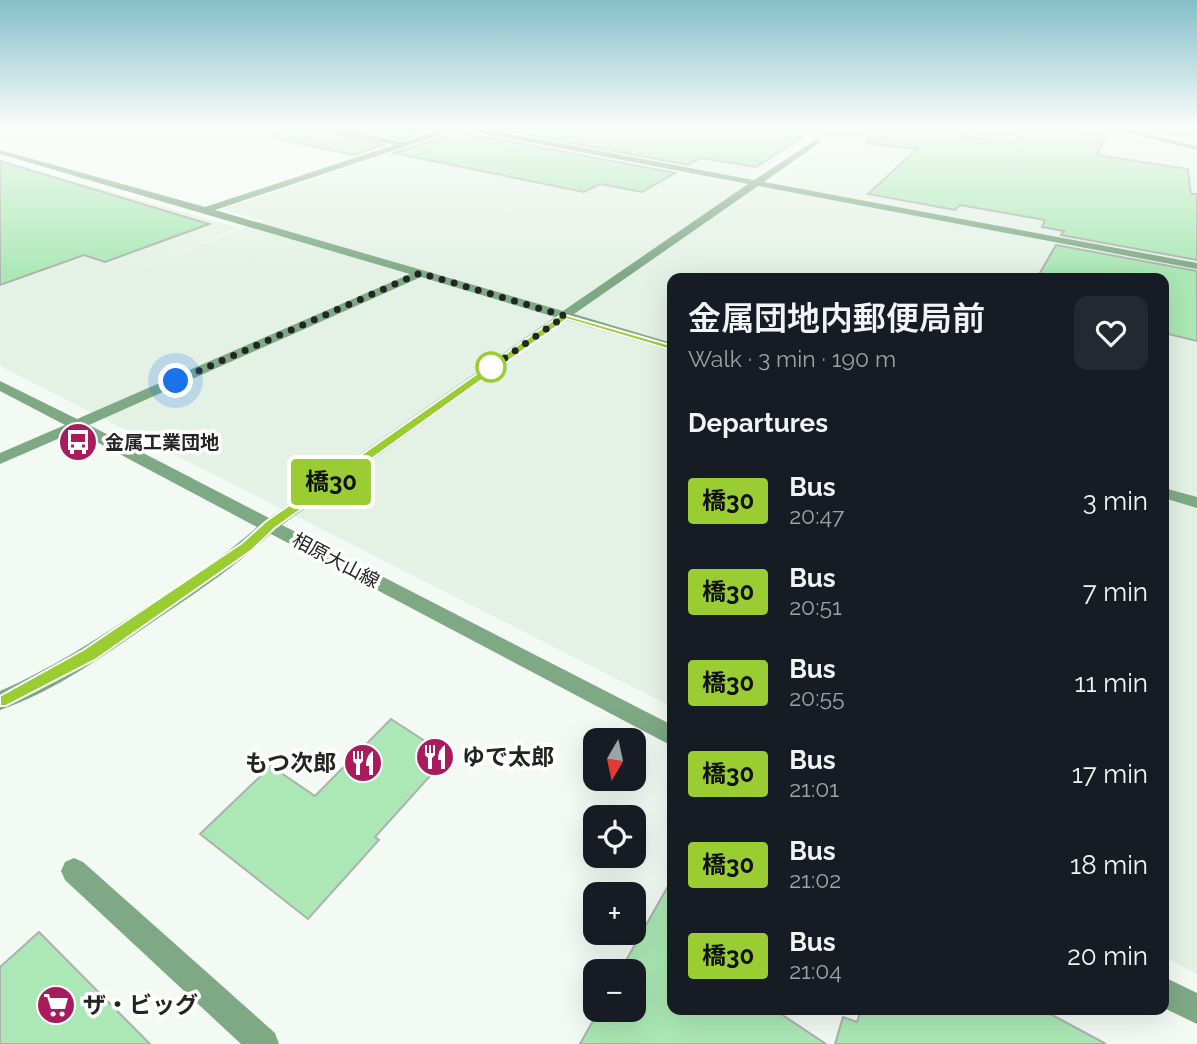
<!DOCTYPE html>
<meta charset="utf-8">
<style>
body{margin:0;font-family:Raleway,"Noto Sans JP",sans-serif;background:#242831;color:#f1f3f6;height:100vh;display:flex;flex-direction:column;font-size:26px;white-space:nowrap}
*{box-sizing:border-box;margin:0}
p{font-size:23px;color:#9ea1a6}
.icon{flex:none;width:38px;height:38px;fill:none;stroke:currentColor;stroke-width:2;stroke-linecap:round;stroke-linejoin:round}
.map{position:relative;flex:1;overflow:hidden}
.drawer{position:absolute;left:667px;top:273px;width:502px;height:742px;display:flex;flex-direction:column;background:#171b24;border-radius:14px;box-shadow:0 7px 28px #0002}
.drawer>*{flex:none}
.badge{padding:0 14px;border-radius:5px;font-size:24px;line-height:46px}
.needle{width:46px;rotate:189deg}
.fabs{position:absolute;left:583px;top:728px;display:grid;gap:14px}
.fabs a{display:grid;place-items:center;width:63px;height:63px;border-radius:14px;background:#171b24;box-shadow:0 7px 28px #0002;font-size:35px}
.you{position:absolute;width:35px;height:35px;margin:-18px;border:5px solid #fff;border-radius:50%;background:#1a73e8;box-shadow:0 0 0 10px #1a73e833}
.map>.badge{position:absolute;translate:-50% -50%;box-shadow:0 0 0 4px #fff}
h2{padding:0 21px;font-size:26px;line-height:63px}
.round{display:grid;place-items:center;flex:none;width:74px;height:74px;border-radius:14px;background:#242831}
.summary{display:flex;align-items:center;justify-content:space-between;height:119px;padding:0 21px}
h1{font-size:33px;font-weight:600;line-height:52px}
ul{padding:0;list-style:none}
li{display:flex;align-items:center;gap:21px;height:91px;padding:0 21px}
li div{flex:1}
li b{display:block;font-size:26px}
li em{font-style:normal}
li .badge{min-width:77px;font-weight:700;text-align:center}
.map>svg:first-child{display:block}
.built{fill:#e4f1e5}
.building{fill:#abe8b5;stroke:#abb1ac;stroke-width:2}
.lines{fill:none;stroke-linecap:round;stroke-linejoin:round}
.minor{fill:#7fa985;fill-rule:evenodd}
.line{fill:#9acd32;stroke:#fff;stroke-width:2}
.walk{stroke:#232523;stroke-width:7;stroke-dasharray:0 12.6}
.stop-dot{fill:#fff;stroke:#9acd32;stroke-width:3.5}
.labels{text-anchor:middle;stroke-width:7;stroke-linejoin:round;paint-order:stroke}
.poi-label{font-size:19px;font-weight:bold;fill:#232523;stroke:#fff;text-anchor:start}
.street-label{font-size:19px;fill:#232523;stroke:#fff}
.near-poi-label{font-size:23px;font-weight:bold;fill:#232523;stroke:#fff;text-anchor:start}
</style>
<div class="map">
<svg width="1197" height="1044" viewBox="0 0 1197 1044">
<rect width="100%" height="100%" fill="#f3faf4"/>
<g class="built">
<path d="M 471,127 L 780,127 L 776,136 L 806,140 L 753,177 L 742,177 Z"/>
<path d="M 788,127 L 1078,127 L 1197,152 L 1197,974 L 1164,957 L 1164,278 L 672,278 L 672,707 L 0,366 L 0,207 L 82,183 L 239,228 L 140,267 L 262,221 L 222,209 L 457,131 L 763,188 L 829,139 L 787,134 Z"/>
<path d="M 1126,127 L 1197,127 L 1197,143 L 1163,135 Z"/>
</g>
<g class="building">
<path d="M 274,127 L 316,127 L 384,145 L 354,155 L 273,138 Z"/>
<path d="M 347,127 L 439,127 L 403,139 Z"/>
<path d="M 489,127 L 818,127 L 756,167 L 701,158 L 688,165 Z"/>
<path d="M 868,127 L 970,127 L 966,136 L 1013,143 L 1025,127 L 1047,127 L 1106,135 L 1097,155 L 1188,169 L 1191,194 L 1197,194 L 1197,260 L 1061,235 L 1064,231 L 1042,227 L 1045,220 L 960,205 L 955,210 L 868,194 L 917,149 L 867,143 Z"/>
<path d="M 459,132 L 675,173 L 642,192 L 600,184 L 584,192 L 394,153 Z"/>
<path d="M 0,161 L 209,224 L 105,262 L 84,255 L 0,285 Z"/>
<path d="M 1056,245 L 1197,271 L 1197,341 L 1164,333 L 1164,278 L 1037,278 Z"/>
<path d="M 391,719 L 448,756 L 375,837 L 379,840 L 308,919 L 200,834 L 271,766 L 315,796 Z"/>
<path d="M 672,879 L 672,1010 L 775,1010 L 826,1044 L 580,1044 L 599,1010 L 634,1010 L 634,971 L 620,971 Z"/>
<path d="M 39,932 L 150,1044 L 0,1044 L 0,967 Z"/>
<path d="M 861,1010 L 1043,1010 L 1106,1044 L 835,1044 L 843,1017 L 857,1022 Z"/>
</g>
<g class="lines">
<g class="minor">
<path d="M 318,127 L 333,127 L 403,142 L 448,127 L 473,127 L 754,180 L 818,138 L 821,142 L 764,182 L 1197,263 L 1197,269 L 758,186 L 574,314 L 672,343 L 672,351 L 566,320 L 282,525 L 672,725 L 672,746 L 271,534 C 235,567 194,594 154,621 C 106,654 56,691 0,710 L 0,691 C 51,669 97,639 144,608 C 183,583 222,558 257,527 L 76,431 L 0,464 L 0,453 L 65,425 L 0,391 L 0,381 L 77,419 L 410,274 L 0,154 L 0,150 L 205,207 L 394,145 ZM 458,129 L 459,129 L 748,184 L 563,311 L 215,210 ZM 421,277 L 555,317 L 269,518 L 89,425 Z"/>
<path d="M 1101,127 L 1115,127 L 1197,146 L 1197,150 Z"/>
<path d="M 1164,488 L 1197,497 L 1197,508 L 1164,498 Z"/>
<path d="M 74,858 L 83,862 L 275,1033 L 279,1044 L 241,1044 L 65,880 L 61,871 L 65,862 Z"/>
<path d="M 1164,977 L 1197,993 L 1197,1024 L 1164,1008 Z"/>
</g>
</g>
<linearGradient id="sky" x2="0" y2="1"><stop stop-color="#85bec9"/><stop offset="0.46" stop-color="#fafdfa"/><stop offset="1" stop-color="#fafdfa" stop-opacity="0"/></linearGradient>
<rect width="1197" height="274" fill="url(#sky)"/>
<path class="line" d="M 562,314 L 677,347 L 668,349 L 567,319 L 275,528 L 252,550 L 95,660 L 6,706 L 0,706 L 0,696 L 83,650 L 242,543 L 265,522 Z"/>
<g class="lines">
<path class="walk" d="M 176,381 L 420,273 L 565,316 L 486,371 L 491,367"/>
</g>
<defs>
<symbol id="bus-disc" viewBox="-11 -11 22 22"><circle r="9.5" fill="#a81c5d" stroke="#fff"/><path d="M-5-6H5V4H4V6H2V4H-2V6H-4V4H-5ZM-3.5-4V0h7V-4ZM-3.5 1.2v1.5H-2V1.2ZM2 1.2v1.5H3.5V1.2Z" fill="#fff"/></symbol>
<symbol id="restaurant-disc" viewBox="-11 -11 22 22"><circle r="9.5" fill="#a81c5d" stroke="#fff"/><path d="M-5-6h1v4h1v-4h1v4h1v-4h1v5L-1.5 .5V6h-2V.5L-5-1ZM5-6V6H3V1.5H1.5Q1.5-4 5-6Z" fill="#fff"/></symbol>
<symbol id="supermarket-disc" viewBox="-11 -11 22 22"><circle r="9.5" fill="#a81c5d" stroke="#fff"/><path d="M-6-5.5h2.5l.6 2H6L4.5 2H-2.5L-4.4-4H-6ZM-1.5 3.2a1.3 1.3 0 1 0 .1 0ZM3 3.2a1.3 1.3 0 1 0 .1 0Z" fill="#fff"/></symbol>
</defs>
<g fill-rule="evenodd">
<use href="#bus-disc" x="56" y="420" width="44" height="44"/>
<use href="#restaurant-disc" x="413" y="735" width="44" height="44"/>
<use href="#restaurant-disc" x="341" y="741" width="44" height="44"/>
<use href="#supermarket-disc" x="34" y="983" width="44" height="44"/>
</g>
<circle class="stop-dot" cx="491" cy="367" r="14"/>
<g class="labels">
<g class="poi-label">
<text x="105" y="449">金属工業団地</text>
</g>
<g class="street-label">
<text transform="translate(336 560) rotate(28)" y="7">相原大山線</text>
</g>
<g class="near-poi-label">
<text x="462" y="765">ゆで太郎</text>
<text x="336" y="771" text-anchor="end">もつ次郎</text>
<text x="83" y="1013">ザ・ビッグ</text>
</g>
</g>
</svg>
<div class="fabs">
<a><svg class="needle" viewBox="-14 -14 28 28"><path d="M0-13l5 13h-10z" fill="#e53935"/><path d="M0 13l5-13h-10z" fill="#9ea1a6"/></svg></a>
<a><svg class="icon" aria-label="locate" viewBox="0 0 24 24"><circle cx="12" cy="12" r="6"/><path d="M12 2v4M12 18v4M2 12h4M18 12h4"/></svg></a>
<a>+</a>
<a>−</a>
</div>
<div class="you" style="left:176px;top:381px"></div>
<b class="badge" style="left:331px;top:482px;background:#9acd32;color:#111">橋30</b>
<section class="drawer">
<div class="summary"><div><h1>金属団地内郵便局前</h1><p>Walk · 3 min · 190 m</p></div><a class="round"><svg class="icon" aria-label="heart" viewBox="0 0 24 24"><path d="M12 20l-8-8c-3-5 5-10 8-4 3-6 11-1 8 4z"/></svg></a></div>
<h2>Departures</h2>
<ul>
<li><span class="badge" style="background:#9acd32;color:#111">橋30</span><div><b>Bus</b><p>20:47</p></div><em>3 min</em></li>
<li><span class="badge" style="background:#9acd32;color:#111">橋30</span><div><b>Bus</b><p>20:51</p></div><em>7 min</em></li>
<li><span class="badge" style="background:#9acd32;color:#111">橋30</span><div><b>Bus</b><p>20:55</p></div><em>11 min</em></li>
<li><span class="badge" style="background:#9acd32;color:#111">橋30</span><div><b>Bus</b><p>21:01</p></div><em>17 min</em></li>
<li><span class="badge" style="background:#9acd32;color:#111">橋30</span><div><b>Bus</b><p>21:02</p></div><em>18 min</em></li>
<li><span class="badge" style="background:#9acd32;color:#111">橋30</span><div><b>Bus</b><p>21:04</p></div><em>20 min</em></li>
</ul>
</section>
</div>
